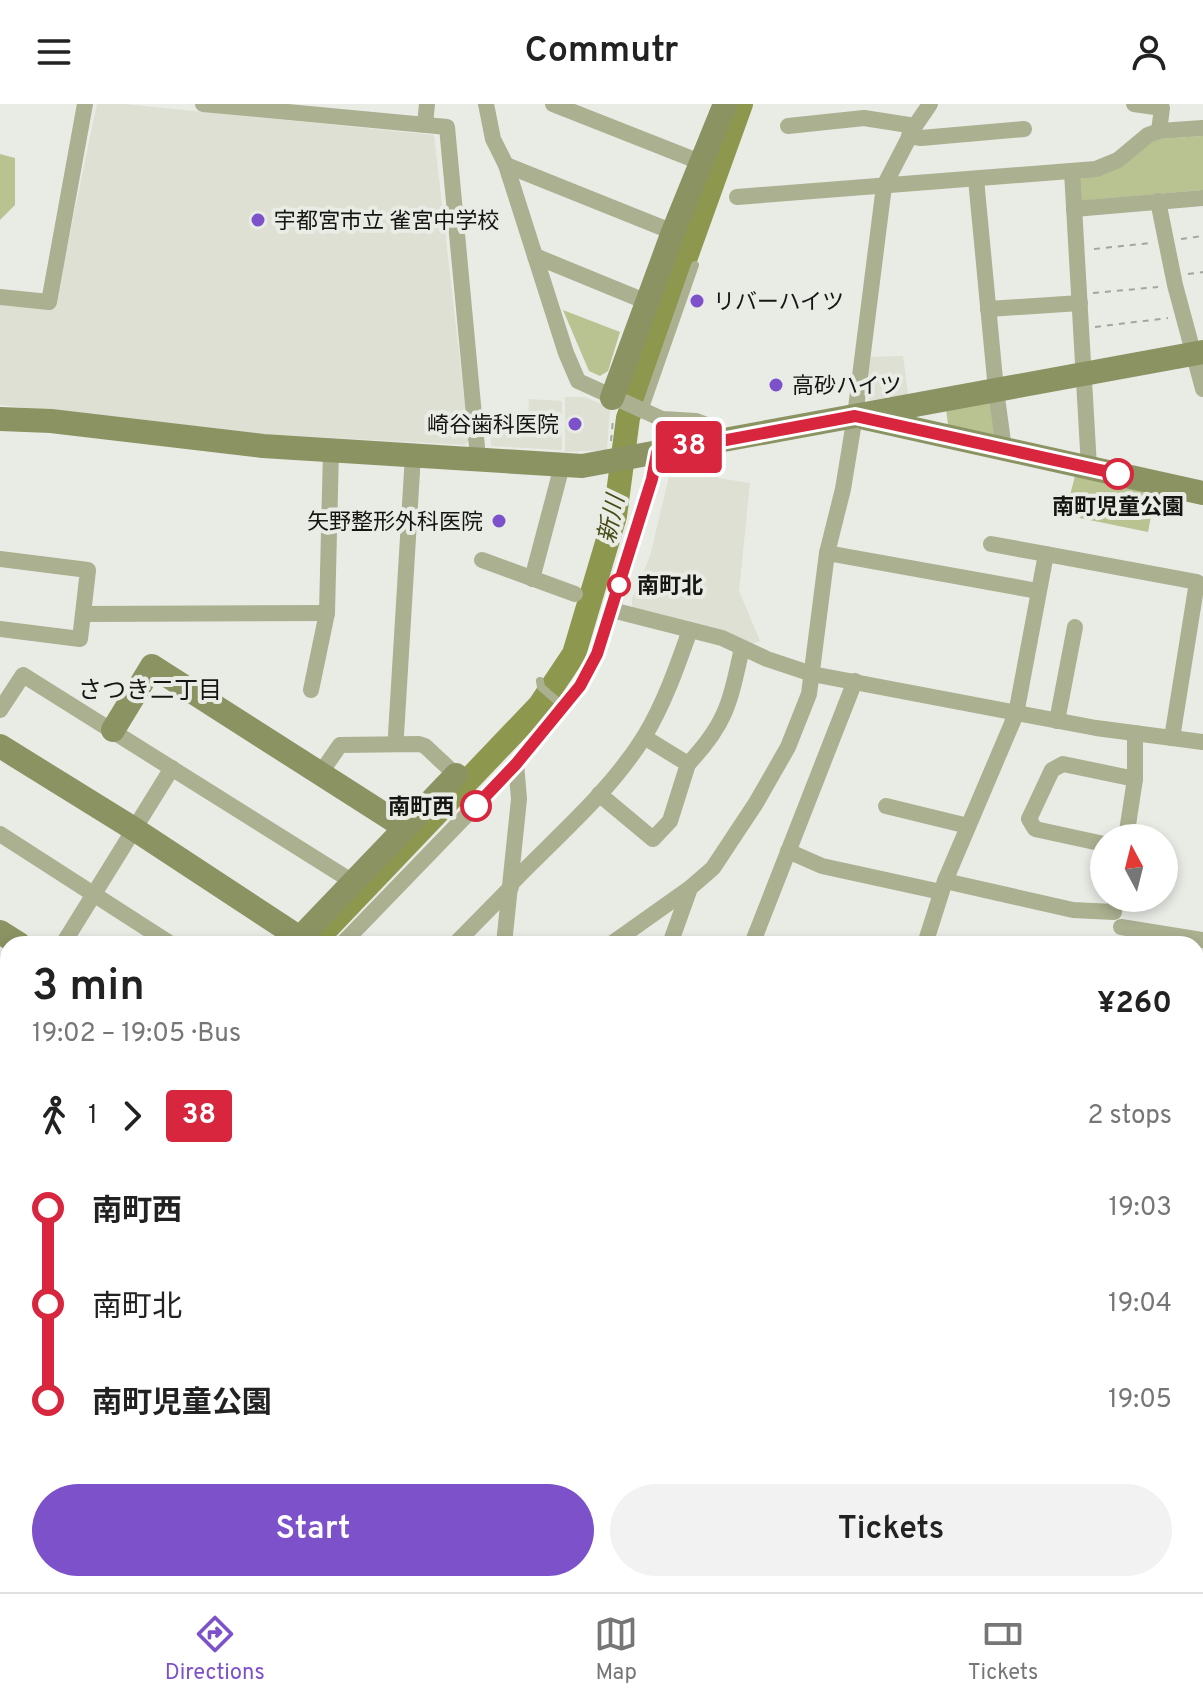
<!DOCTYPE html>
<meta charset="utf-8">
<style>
body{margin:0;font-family:Overpass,"Noto Sans JP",sans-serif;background:#f2f2f2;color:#222;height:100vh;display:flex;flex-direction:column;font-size:30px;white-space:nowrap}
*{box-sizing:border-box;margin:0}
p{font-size:26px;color:#767676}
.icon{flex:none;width:44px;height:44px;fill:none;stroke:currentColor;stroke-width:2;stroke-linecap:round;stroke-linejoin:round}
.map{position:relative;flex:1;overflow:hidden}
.details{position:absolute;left:0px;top:832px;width:1204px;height:656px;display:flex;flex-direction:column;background:#fff;border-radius:24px 24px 0 0;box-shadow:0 4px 12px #0003}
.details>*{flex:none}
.badge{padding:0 16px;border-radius:6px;font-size:28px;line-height:52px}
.needle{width:52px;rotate:353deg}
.buttons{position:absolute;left:1090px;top:720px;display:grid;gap:16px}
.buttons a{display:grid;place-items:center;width:88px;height:88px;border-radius:50%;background:#fff;box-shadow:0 4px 12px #0003;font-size:40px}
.map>.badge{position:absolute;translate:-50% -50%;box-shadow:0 0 0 4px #fff}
.legs{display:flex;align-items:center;gap:12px;height:88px;padding:0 32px;font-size:26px}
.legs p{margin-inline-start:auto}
.head{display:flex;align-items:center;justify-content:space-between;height:136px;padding:0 32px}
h1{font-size:44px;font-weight:600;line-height:60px}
.primary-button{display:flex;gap:16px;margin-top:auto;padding:16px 32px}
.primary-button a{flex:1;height:92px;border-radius:48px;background:#7c51ca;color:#fff;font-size:32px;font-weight:600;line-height:92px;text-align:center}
.primary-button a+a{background:#f2f2f2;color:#222}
ul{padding:0 32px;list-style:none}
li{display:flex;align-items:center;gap:28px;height:96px;font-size:30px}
li i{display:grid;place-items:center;width:12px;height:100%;margin:0 10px;background:currentColor}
li i::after{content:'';width:20px;height:20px;margin:-10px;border:6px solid;border-radius:50%;background:#fff}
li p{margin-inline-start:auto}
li:first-child i{background:linear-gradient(#0000 50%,currentColor 0)}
li:last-child i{background:linear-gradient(currentColor 50%,#0000 0)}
header{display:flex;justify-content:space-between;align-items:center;height:104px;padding:0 32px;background:#fff;font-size:36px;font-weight:600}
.tab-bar{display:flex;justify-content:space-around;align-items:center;height:112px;border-top:2px solid #e0e0e0;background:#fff;font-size:22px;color:#767676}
.tab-bar a{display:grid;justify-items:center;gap:4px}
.tab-bar .active{color:#7c51ca}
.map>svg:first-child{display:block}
.built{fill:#dde0d2}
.green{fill:#b9c291}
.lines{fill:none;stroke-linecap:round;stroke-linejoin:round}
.river{stroke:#8d984e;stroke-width:24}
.path{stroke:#a3a5a0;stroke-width:2;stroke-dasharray:6 6;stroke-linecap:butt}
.lane{stroke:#aab090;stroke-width:8}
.street{stroke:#aab090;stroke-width:16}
.secondary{stroke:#8b9363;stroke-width:24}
.line-1-casing{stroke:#fff;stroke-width:18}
.line-1{stroke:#d7263d;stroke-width:12}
.poi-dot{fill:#7c51ca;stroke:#e9ebe5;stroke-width:3}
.stop-1-dot{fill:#fff;stroke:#d7263d;stroke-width:4}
.labels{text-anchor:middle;stroke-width:8;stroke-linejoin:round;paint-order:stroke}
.poi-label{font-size:22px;fill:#151513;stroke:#e9ebe5;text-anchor:start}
.stop-label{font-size:22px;font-weight:bold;fill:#151513;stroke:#e9ebe5}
.water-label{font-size:24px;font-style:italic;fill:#454c15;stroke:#e9ebe5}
.neighbourhood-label{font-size:24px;fill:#151513;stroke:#e9ebe5}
</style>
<header><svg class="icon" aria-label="menu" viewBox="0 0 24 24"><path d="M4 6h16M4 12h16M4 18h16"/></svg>Commutr<svg class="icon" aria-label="person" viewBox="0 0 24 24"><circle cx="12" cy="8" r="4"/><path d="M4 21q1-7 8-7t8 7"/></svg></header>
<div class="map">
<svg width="1203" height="1488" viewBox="0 0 1203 1488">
<rect width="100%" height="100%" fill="#e9ebe5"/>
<g class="built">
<path d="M 97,0 L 124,0 L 434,31 L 469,336 L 465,341 L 265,330 L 0,301 L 0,201 L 54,205 Z"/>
<path d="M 903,252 L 908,291 L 871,296 L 866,292 L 869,253 Z"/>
<path d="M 565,293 L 585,293 L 610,304 L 607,346 L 565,348 Z"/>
<path d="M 529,295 L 562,297 L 562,346 L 491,342 L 490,320 L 528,318 Z"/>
<path d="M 721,348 L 718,374 L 750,379 L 739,487 L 760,537 L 753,539 L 642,509 L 632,503 L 632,495 L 650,452 L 671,364 L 691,353 Z"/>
<path d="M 1196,1280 L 1203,1282 L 1203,1394 L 1196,1402 Z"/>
<path d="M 767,1480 L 1128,1480 L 1121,1488 L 768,1488 Z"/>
</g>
<g class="green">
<path d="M 1203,32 L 1203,86 L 1078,97 L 1074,72 L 1158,35 Z"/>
<path d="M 0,50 L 15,54 L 15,101 L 0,116 Z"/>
<path d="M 563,206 L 620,228 L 608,267 L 600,272 L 589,267 Z"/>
<path d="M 994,296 L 1000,333 L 948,321 L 946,304 Z"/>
<path d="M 1076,368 L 1156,386 L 1148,428 L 1065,411 Z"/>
<rect x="548" y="1480" width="199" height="8"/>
</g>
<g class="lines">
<g class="river">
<path d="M 312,840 L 540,601 L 574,550 L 615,412 L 628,314 L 741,0"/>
<path d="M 154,1480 L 154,1488"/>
</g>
<g class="path">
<path d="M 1181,135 L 1203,132"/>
<path d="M 1094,145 L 1151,139"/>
<path d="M 1188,170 L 1203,168"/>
<path d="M 1093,189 L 1158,183"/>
<path d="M 1095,223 L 1168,214"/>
<path d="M 611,337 L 613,315"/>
</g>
<g class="lane">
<path d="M 644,307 L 695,161"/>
<path d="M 540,577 L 541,583 L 564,603"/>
<path d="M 1196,1453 L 1203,1445"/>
<path d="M 1166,1488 L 1173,1480"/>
</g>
<g class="street">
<path d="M 203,0 L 447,23 L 478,354"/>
<path d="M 486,0 L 493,35 L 506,61 L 566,249 L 578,277 L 662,315 L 696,317 L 704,320 L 710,339"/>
<path d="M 553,0 L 700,58"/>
<path d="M 1134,0 L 1162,4 L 1159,27"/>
<path d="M 425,21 L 427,0"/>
<path d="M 788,22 L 864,14 L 915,22"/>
<path d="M 909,32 L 921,34 L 1024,25"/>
<path d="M 506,61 L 673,128"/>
<path d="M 1072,68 L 1089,363"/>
<path d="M 976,75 L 996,286 L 1004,345"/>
<path d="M 737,93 L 1096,65 L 1118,56 L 1148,31 L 1159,27 L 1203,24"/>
<path d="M 1158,97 L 1175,181 L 1203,285"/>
<path d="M 1074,105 L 1203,94"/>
<path d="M 535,152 L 647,198"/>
<path d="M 0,193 L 49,198 L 85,0"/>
<path d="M 988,205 L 1080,199"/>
<path d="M 991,440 L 1046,450"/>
<path d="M 827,449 L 1038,487"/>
<path d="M 0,455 L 88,466 L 83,510 L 327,509"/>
<path d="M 482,456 L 575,490"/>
<path d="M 532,475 L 562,362"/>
<path d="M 612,506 L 722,534 L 767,555 L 812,570 L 1096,624 L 1203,638"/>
<path d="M 0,525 L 80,535 L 83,510"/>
<path d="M 311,586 L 327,509 L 331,347"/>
<path d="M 0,606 L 23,571 L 353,778"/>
<path d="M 1057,617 L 1075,523"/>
<path d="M 396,631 L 413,351"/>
<path d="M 688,660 C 727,619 730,598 742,544"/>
<path d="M 320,670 L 340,641 L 419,640 L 425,642 L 456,671"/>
<path d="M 599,690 L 653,735 L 670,717 L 688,660 L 644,633"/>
<path d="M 886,702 L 968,722"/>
<path d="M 0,730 L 171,840"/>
<path d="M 1126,734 L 1135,675 L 1135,629"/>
<path d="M 1104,740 L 1035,725 L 1029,715 L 1052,666 L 1063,660 L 1135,675"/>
<path d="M 788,747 L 822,762 L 941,788"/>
<path d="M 945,777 L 1073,806 L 1114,808 L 1116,794"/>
<path d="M 511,780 C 556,733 609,689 644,633 C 664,600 677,563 690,526"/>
<path d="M 1121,823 L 1203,836"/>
<path d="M 63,840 L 172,664"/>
<path d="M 342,840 L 516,660 L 580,582 L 597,550 L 612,506 L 652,375 L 657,349"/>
<path d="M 455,840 L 511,783"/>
<path d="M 504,840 L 519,695 L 516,660"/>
<path d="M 611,840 L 690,784"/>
<path d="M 670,840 L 690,784 L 713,764 L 756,699 L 788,643 L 809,590 L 827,449 L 843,385 L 855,312 L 884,82 L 915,22 L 930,0"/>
<path d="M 752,840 L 855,577"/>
<path d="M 828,840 L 830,840"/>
<path d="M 925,840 L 945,777 L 1016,610 L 1046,450 L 1197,478 L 1172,634"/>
<path d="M 0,920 L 8,925"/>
<path d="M 1196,996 L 1203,944"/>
<path d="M 0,1148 L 8,1148"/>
<path d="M 1196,1190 L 1203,1190"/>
<path d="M 1196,1274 L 1203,1275"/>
<path d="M 0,1449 L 8,1450"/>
<path d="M 351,1480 L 368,1488"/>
<path d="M 757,1480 L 758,1488"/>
<path d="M 165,1488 L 165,1480"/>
<path d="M 281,1488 L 284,1480"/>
<path d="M 538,1488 L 538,1480"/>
</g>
<g class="secondary">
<path d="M 612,294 L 673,128 L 725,0"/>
<path d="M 865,314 L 1203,389"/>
<path d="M 0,315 L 51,317 L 263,342 L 582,362 L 1203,248"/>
<path d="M 113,626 L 152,562 L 404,723"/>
<path d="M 0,642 L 134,725 L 300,834"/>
<path d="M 0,828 L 19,840"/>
<path d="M 294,840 L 456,671"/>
<path d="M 1196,1421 L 1203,1413"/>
<path d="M 136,1480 L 136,1488"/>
<path d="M 1139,1488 L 1146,1480"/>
</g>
</g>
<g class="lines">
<defs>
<path id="line-1" d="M 476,702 L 516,660 L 580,582 L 597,550 L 652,375 L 657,349 L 855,312 L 1118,370"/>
</defs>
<use href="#line-1" class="line-1-casing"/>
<use href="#line-1" class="line-1"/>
</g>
<g class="poi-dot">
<circle cx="258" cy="116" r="8"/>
<circle cx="697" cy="197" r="8"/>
<circle cx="776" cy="281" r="8"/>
<circle cx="575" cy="320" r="8"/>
<circle cx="499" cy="417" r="8"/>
</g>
<g class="stop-1-dot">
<circle cx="1118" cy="370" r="14"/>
<circle cx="619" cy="481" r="10"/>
<circle cx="476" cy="702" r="14"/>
</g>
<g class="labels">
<g class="poi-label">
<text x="274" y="124">宇都宮市立 雀宮中学校</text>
<text x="713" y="205">リバーハイツ</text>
<text x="792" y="289">高砂ハイツ</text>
<text x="559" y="328" text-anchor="end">崎谷歯科医院</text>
<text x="483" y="425" text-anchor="end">矢野整形外科医院</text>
</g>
<g class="stop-label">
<text x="1118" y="410">南町児童公園</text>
<text x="637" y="489" text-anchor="start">南町北</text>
<text x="454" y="710" text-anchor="end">南町西</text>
</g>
<g class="water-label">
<text transform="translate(611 415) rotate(-78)" y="8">新川</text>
</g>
<g class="neighbourhood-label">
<text x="150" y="594">さつき二丁目</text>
</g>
</g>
</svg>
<div class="buttons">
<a><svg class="needle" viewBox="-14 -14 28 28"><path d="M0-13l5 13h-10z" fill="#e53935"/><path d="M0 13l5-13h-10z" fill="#767676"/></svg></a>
</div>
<b class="badge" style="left:689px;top:343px;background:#d7263d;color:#fff">38</b>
<section class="details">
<div class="head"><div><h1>3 min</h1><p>19:02 – 19:05 · Bus</p></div><b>¥260</b></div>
<div class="legs"><svg class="icon" aria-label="walk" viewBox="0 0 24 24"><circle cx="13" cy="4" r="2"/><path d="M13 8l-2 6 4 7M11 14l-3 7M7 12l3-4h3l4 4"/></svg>1<svg class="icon" aria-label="forward" viewBox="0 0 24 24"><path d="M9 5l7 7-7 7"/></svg><b class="badge" style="background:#d7263d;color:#fff">38</b><p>2 stops</p></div>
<ul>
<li><i style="color:#d7263d"></i><b>南町西</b><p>19:03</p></li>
<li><i style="color:#d7263d"></i><span>南町北</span><p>19:04</p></li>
<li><i style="color:#d7263d"></i><b>南町児童公園</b><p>19:05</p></li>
</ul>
<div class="primary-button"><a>Start</a><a>Tickets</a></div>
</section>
</div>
<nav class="tab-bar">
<a class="active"><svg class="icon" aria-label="directions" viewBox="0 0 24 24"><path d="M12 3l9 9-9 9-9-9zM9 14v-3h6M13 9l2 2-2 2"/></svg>Directions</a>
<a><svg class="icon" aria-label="map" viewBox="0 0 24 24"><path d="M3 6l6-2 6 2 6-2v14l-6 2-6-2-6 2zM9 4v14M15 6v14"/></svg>Map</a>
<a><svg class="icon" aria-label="tickets" viewBox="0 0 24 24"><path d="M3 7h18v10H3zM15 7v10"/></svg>Tickets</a>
</nav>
